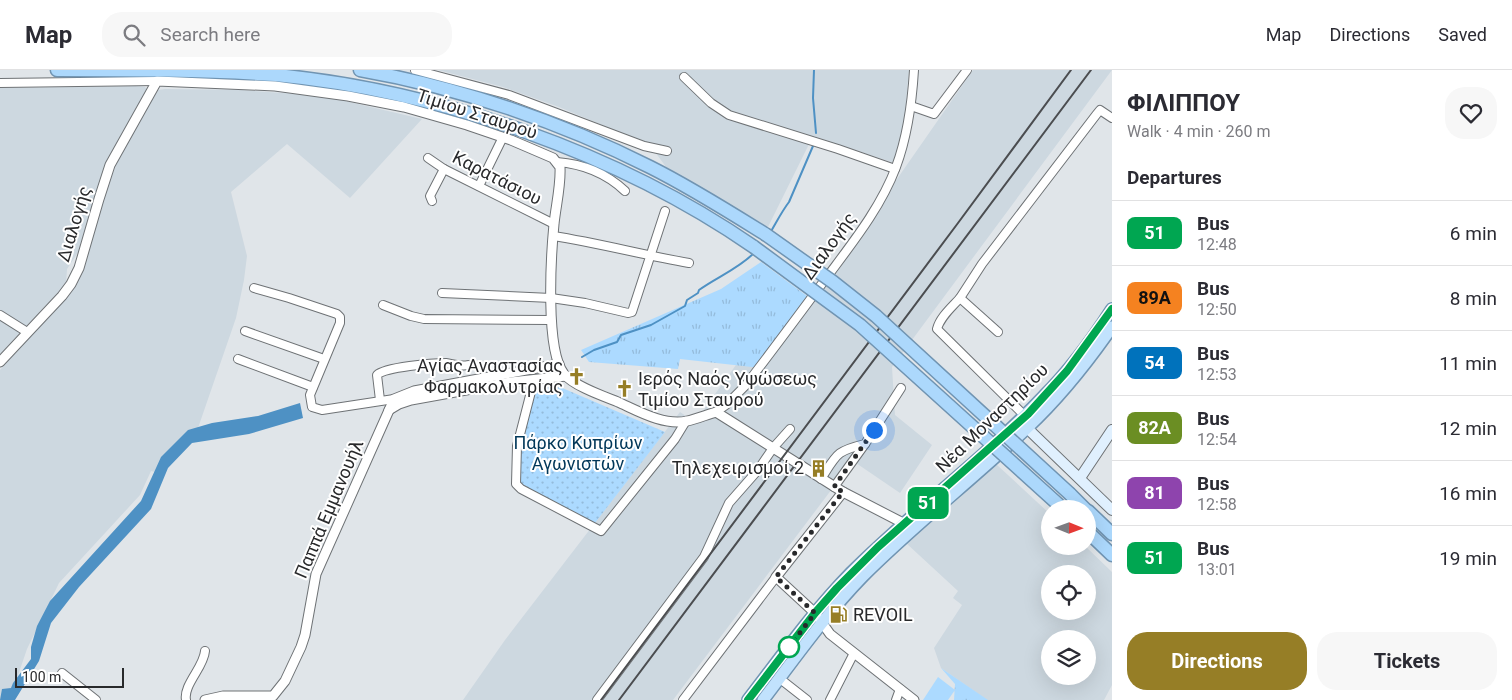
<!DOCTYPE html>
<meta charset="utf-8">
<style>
body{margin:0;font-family:Roboto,sans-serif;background:#f7f7f7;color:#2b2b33;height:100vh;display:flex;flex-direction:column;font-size:19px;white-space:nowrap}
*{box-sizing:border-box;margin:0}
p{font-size:16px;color:#7c7c81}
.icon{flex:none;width:28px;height:28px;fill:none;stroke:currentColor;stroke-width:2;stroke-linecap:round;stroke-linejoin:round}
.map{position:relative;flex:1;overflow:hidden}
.panel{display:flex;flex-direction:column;background:#fff;width:400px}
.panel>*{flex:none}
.badge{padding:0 10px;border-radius:8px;font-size:18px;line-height:32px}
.needle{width:32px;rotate:91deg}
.tools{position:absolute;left:1041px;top:430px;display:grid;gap:10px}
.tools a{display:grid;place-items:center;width:55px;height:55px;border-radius:50%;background:#fff;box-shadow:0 5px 20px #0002;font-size:25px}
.scale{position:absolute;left:15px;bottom:12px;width:109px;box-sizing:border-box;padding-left:5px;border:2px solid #28292b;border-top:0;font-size:14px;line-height:18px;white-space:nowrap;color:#28292b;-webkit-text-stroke:4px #fff;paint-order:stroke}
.you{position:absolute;width:25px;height:25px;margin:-12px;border:4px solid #fff;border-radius:50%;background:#1a73e8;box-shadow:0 0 0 8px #1a73e833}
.map>.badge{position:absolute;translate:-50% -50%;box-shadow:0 0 0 2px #fff}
h2{padding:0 15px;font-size:19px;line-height:45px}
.round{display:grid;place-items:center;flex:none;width:52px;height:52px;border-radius:20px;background:#f7f7f7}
.head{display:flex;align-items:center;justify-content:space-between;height:85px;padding:0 15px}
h1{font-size:24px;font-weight:700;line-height:38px}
.primary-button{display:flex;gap:10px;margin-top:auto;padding:10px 15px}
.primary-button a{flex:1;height:58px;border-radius:20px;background:#967e26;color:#fff;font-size:20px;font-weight:700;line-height:58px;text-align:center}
.primary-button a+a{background:#f7f7f7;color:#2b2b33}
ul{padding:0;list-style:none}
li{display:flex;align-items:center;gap:15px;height:65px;padding:0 15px;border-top:1px solid #e1e1e2}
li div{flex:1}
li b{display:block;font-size:19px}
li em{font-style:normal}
li .badge{min-width:55px;font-weight:700;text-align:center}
header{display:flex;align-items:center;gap:30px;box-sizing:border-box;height:70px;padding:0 25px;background:#fff;border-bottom:1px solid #e1e1e2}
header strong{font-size:24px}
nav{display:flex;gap:28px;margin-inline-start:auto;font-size:18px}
.search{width:350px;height:45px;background:#f7f7f7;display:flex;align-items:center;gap:12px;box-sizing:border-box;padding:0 18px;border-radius:20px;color:#7c7c81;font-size:19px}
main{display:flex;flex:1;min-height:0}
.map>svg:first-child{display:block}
.built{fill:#cdd8e0;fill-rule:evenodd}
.grass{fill:url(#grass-tufts)}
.park{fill:url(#park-dots)}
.pitch{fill:#acdaff}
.water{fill:#4e91c4}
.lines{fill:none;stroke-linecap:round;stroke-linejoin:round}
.stream{stroke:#4e91c4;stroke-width:2}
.minor-casing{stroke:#6e7275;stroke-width:10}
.tertiary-casing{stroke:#6e7275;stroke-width:11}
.secondary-casing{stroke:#6e7275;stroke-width:12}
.primary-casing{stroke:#7094b2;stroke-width:14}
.trunk-casing{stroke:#7094b2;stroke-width:15}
.minor{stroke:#fff;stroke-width:8}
.tertiary{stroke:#fff;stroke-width:9}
.secondary{stroke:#e0f0fe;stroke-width:10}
.primary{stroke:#c1e2fd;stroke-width:11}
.trunk{stroke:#acd8fc;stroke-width:12}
.rail{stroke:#4b4d50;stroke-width:2}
.trunk-bridge-casing{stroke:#7094b2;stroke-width:15;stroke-linecap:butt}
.trunk-bridge{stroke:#acd8fc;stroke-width:12}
.line-casing{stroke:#fff;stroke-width:11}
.line{stroke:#00a651;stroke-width:8}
.walk{stroke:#28292b;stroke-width:5;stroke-dasharray:0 9}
.stop-dot{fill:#fff;stroke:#00a651;stroke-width:2.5}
.labels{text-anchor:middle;stroke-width:4;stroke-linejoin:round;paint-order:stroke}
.street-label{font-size:18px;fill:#28292b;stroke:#fff}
.poi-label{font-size:18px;fill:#28292b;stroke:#fff;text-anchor:end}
.park-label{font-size:18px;fill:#003759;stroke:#fff}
</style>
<header>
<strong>Map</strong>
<div class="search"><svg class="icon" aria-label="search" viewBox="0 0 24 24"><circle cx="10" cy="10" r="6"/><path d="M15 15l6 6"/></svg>Search here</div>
<nav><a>Map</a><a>Directions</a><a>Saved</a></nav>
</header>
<main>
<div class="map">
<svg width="1112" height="630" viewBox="0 0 1112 630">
<defs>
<pattern id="grass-tufts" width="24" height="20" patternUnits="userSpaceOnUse" patternTransform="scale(1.25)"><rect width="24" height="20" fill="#acdaff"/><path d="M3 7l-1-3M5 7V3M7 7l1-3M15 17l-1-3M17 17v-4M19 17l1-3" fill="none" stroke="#94bbdb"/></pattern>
<pattern id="park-dots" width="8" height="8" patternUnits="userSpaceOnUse" patternTransform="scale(1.25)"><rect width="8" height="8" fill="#acdaff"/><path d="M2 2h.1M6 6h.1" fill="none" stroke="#94bbdb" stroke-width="1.8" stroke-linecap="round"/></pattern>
</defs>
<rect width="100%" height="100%" fill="#e0e5e9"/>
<g class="built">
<path d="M 438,0 L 909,0 L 904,55 L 894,93 L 813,66 L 768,157 L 666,97 L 650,75 L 559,37 L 503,17 Z"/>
<path d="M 973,0 L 1112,0 L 892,297 L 895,345 L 932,375 L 900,423 L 853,391 L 673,630 L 463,630 L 505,570 L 680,342 L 695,352 L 756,267 L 812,231 Z"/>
<path d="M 136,16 L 145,17 L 148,21 L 134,44 L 79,181 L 67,199 L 66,214 L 0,284 L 0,18 Z"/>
<path d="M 165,19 L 242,20 L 296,24 L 341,30 L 422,49 L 350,128 L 287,74 L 231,122 L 247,186 L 244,210 L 236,248 L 198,358 L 155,402 L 151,401 L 140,425 L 59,513 L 27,579 L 14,617 L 0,630 L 0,300 L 76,216 L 83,202 L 105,124 L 120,85 L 139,50 L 158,20 Z"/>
<path d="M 996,394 L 1050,444 L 1050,476 L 1085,476 L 1112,502 L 1112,615 L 1104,630 L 987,630 L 941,598 L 934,578 L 962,535 L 953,528 L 958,521 L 906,473 ZM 1050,504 L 1088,504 L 1088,541 L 1050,541 ZM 1050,569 L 1088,569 L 1088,606 L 1050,606 Z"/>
</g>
<g class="grass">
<path d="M 761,192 L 811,229 L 761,298 L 680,289 L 678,299 L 589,292 L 581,280 L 721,219 Z"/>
<path d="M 941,598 L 988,630 L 954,630 L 955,614 Z"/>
</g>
<path class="park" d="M 536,317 L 560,317 L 665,362 L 595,453 L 517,413 L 522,366 Z"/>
<path class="pitch" d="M 938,607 L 955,620 L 948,630 L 923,630 Z"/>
<path class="water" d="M 300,333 L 303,348 L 249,364 L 192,373 L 168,398 L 151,439 L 79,517 L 51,553 L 39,591 L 15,630 L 0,630 L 2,619 L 11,618 L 13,613 L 31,589 L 31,577 L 37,556 L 50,531 L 141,431 L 161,387 L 188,360 L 212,353 L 258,346 Z"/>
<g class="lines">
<g class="stream">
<path d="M 814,0 L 813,28 L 816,63"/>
<path d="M 770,163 C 776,153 782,141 789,132 L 813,76"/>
<path d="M 582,287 L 594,280 L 617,272 L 621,265 L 651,255 L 685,236 L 687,230 L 698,223 L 699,220 C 717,207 740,198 755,182"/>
</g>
<defs>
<g id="minor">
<path d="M 415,0 L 509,25 L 644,76 L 667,81"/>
<path d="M 684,7 L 711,33 L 729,45 L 838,79 L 895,99"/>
<path d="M 0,13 L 157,11"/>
<path d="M 911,36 L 934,44 L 967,0"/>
<path d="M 428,88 L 444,99 L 554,154"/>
<path d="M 557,92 C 583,94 606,103 625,121"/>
<path d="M 479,116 L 503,67"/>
<path d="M 432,131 L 430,126 L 444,99"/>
<path d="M 553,166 C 599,173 643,185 689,193"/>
<path d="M 254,218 L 289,228 L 337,244 L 340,247 L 340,253 L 310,325 L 312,337 L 322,340 L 394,329"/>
<path d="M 442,223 L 551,228 L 585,233 L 628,243 L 632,242 L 665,141"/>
<path d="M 960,228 L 982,194 L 1096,45 L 1100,40 L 1112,48"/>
<path d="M 383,235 L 411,246 L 424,249 L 551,250"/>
<path d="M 0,245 L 27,262"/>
<path d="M 245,261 L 324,289"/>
<path d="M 998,262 L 960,228 C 952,237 940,247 937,259 L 1025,346"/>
<path d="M 238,289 L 313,317"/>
<path d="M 534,310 L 517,376 L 516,414 L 521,419 L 601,461 L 675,369 L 686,351"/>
<path d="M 380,330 L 377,305 C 385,297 433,293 446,293 C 453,294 461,297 468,295"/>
<path d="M 716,342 L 726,335 L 745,316 C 773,280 800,243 827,207 C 853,172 881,137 896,97 C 908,65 912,33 914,0"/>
<path d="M 821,409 C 837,384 836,381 865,374 L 901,318"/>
<path d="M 834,417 L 865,374"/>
<path d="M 62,603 L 96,630"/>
<path d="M 779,608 L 807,630"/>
<path d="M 186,630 C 183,615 204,597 205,581"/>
<path d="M 597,630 L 704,487 L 729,433 L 758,400 L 773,378 L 790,359"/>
<path d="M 683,630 L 776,507"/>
<path d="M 830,630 L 854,583"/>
<path d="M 896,630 L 900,619"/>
</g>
<g id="tertiary">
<path d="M 0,292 L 62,226 L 71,214 L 79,198 L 99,129 L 110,95 L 157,11 L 275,16 L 348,26 L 404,37 L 467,55 L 511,70 L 553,88 L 560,97 C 561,115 556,135 554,154 C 551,185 545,280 564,304 C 574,316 603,326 618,332 C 638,341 664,356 687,351 C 696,349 706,345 716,342 L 843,422 L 776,507 L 815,543 L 830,564 L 914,630"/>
<path d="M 389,340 L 399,334 L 411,330 L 511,312 L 566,306"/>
<path d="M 843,422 L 905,454"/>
<path d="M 205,630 L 223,626 L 273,626 L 285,611 L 301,577 L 305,565 L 316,504 L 394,329 L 414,321 L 559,294"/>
</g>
<g id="secondary">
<path d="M 1027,358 L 1112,440"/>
<path d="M 1080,408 L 1112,360"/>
</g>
<g id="primary">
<path d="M 748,630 C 781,587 813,542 851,503 C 913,441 984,389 1044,326 C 1070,300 1092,270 1112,239"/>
<path d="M 763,630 C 795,588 826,544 863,506 C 915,454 973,409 1027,358 C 1059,328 1087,293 1112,257"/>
</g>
<g id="trunk">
<path d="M 57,0 C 129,0 203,0 276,5 C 440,21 618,83 754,177"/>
<path d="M 360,0 C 458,17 561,52 650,97 C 690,117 728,141 765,164"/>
<path d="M 1070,424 L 1085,439"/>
<path d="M 1088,441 L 1112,464"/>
<path d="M 1088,462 L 1112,485"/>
</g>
</defs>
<use href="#minor" class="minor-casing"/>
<use href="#tertiary" class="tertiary-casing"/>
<use href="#secondary" class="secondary-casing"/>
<use href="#primary" class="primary-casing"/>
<use href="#trunk" class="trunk-casing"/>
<use href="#minor" class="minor"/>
<use href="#tertiary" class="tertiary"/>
<use href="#secondary" class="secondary"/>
<use href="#primary" class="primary"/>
<use href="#trunk" class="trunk"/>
<g class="rail">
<path d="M 601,630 L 958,153 L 1071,0"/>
<path d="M 619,630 L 1091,0"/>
</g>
<defs>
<g id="trunk-bridge">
<path d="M 765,164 L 833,212 L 876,246 L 1070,424"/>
<path d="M 754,177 L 860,255 L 1059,435"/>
</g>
</defs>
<use href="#trunk-bridge" class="trunk-bridge-casing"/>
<use href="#trunk-bridge" class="trunk-bridge"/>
</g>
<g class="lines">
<defs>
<path id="line" d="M 748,630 L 815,543 L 837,518 L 878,477 L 1028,344 L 1067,301 L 1112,239"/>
</defs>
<use href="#line" class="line-casing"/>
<use href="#line" class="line"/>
<path class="walk" d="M 789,577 L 815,543 L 776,507 L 843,422 L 834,417 L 874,360"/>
</g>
<defs>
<symbol id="church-bare" viewBox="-9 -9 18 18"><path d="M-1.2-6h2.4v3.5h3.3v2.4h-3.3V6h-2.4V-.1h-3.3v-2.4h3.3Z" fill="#967e26" stroke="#fff" stroke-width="2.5" paint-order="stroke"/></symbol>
<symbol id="building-bare" viewBox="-9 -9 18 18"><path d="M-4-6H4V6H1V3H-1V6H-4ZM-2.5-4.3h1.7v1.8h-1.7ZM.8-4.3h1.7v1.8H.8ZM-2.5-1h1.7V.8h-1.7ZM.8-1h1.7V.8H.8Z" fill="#967e26" stroke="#fff" stroke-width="2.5" paint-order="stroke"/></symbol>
<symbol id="fuel-bare" viewBox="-9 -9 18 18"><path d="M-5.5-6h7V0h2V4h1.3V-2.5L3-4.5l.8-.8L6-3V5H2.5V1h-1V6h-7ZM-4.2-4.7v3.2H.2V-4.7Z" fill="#967e26" stroke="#fff" stroke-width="2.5" paint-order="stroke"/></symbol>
</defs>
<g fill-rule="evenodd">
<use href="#church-bare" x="564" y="294" width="25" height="25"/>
<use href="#church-bare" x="612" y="306" width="25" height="25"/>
<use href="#building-bare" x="806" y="386" width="25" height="25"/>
<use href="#fuel-bare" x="826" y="532" width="25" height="25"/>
</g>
<circle class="stop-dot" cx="789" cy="577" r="10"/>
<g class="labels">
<g class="street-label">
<text transform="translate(477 44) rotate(18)" y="6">Τιμίου Σταυρού</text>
<text transform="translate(497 108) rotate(27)" y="6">Καρατάσιου</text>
<text transform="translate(74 154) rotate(-73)" y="6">Διαλογής</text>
<text transform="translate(829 176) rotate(-54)" y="6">Διαλογής</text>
<text transform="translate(992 348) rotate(-44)" y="6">Νέα Μοναστηρίου</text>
<text transform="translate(329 439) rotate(-67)" y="6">Παππά Εμμανουήλ</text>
</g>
<g class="poi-label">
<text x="563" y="302">Αγίας Αναστασίας<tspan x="563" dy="21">Φαρμακολυτρίας</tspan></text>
<text x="638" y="315" text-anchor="start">Ιερός Ναός Υψώσεως<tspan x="638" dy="21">Τιμίου Σταυρού</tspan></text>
<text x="804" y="404">Τηλεχειρισμοί 2</text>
<text x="853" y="551" text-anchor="start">REVOIL</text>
</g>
<g class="park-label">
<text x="578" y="379">Πάρκο Κυπρίων<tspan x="578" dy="21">Αγωνιστών</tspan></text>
</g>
</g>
</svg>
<div class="tools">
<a><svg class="needle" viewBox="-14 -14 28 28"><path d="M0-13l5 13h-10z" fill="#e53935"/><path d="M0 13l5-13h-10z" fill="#7c7c81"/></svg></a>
<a><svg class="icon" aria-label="locate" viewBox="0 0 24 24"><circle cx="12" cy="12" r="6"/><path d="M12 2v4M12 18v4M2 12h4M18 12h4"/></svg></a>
<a><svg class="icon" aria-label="layers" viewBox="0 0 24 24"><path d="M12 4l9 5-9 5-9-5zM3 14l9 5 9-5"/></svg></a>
</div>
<div class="scale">100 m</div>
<div class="you" style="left:874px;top:360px"></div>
<b class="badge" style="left:928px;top:433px;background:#00a651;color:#fff">51</b>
</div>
<section class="panel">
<div class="head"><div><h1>ΦΙΛΙΠΠΟΥ</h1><p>Walk · 4 min · 260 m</p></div><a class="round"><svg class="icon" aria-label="heart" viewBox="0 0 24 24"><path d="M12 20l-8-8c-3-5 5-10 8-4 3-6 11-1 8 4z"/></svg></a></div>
<h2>Departures</h2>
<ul>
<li><span class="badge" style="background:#00a651;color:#fff">51</span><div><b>Bus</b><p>12:48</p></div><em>6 min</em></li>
<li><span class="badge" style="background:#f58220;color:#111">89Α</span><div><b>Bus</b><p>12:50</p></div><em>8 min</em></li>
<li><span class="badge" style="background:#0072bc;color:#fff">54</span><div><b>Bus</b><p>12:53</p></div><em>11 min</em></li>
<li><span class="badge" style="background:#6b8e23;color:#fff">82Α</span><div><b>Bus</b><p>12:54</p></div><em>12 min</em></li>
<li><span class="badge" style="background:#8e44ad;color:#fff">81</span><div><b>Bus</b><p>12:58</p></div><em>16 min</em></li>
<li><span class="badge" style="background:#00a651;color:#fff">51</span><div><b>Bus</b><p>13:01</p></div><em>19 min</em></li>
</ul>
<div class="primary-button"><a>Directions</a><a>Tickets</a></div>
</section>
</main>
